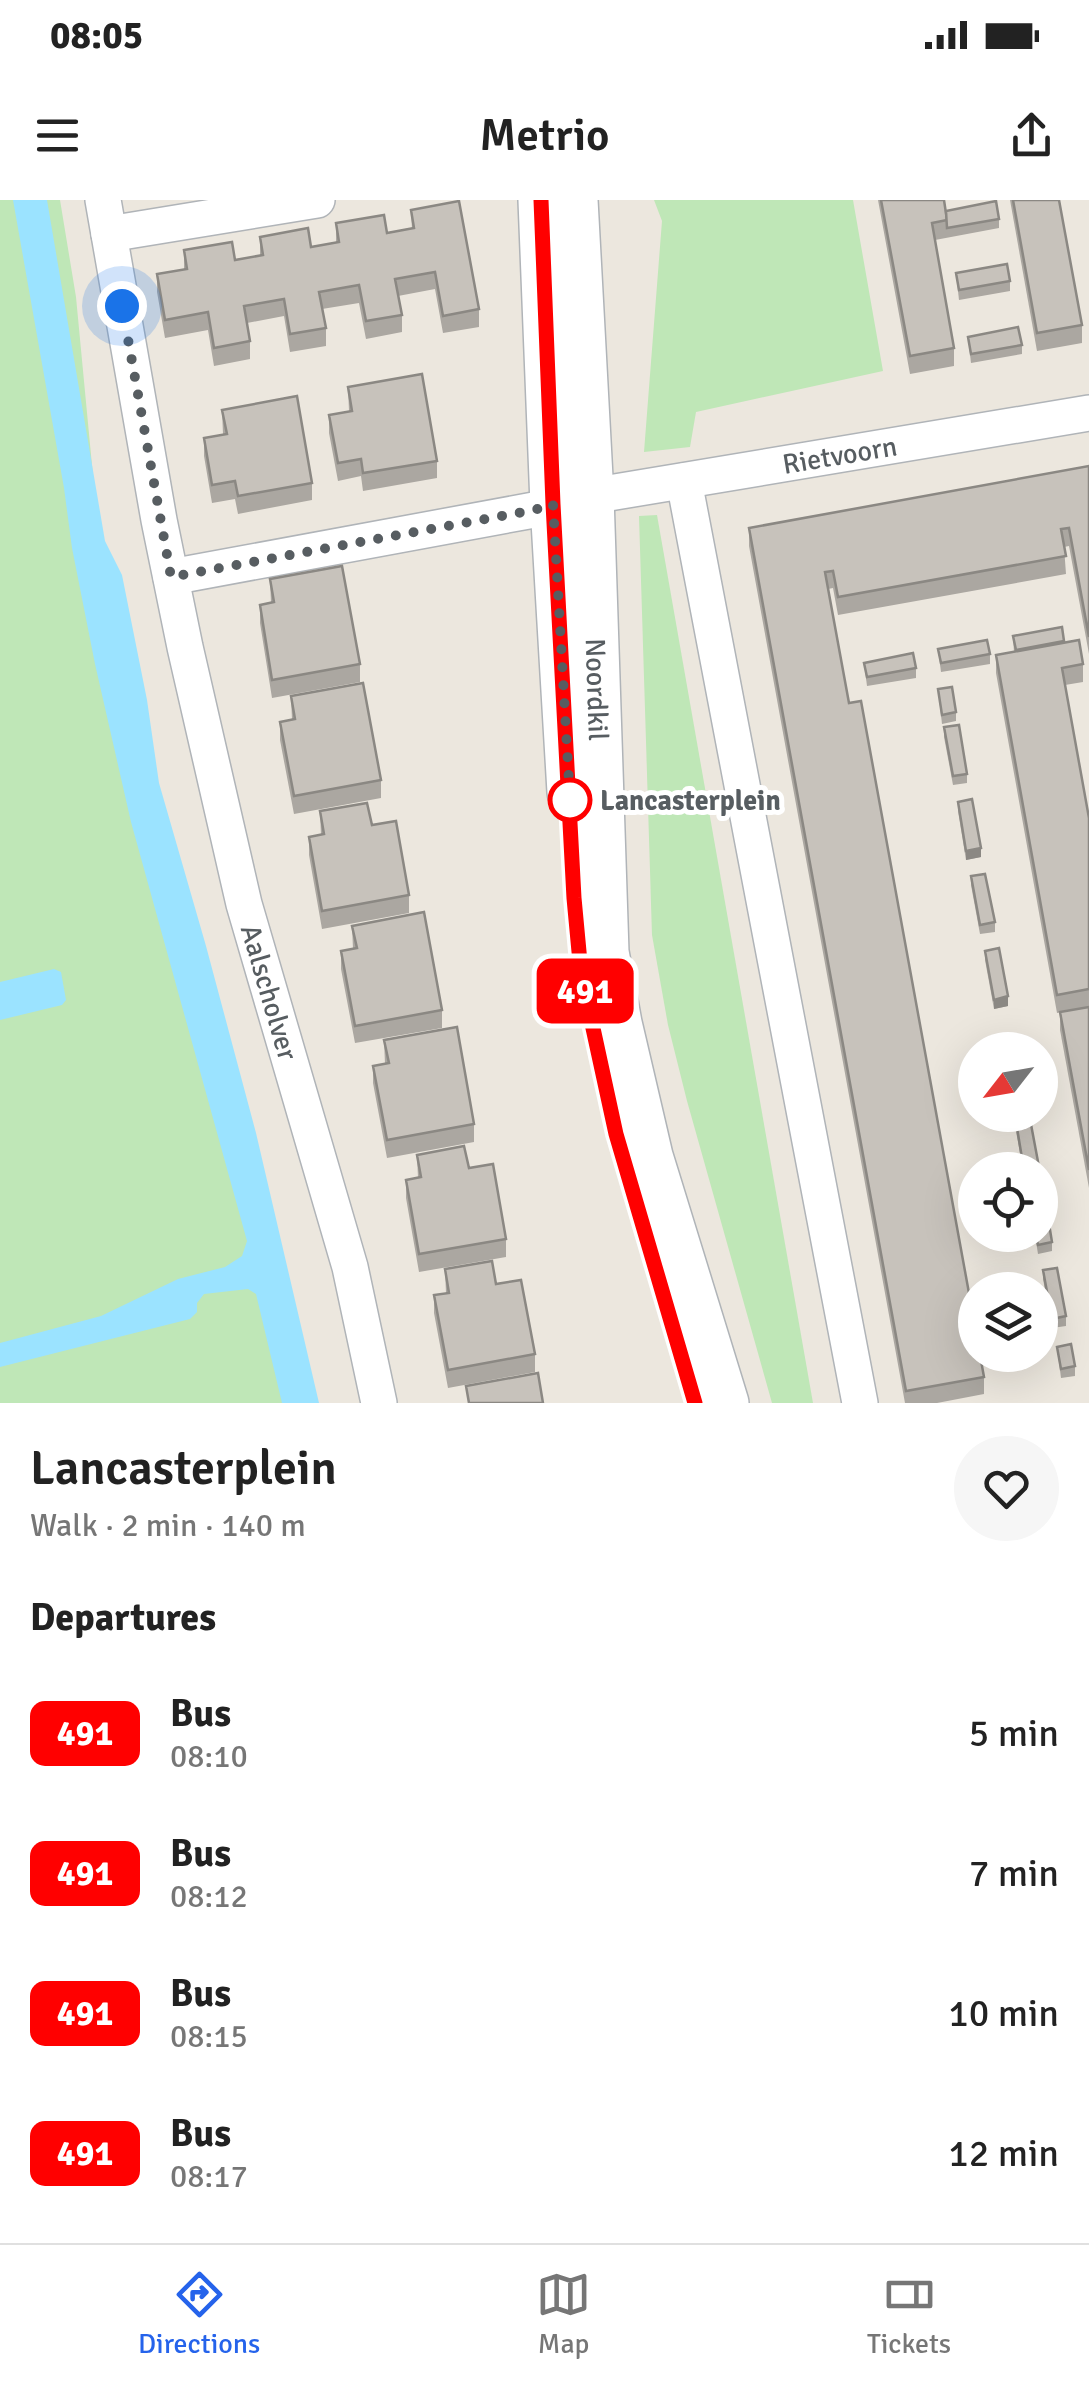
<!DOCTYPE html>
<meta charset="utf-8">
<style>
body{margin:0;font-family:Signika,sans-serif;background:#f6f6f6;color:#222;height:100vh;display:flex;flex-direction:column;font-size:38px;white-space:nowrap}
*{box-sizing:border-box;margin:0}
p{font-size:32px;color:#767676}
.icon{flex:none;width:55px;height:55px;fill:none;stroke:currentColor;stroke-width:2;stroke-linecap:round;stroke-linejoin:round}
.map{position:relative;height:1203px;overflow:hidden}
.sheet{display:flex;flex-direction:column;background:#fff;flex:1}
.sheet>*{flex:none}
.badge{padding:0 20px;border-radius:15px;font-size:35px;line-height:65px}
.needle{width:65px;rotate:239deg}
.controls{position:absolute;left:958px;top:832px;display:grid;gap:20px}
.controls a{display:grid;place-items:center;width:100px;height:100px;border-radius:50%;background:#fff;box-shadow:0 10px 40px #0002;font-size:50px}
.you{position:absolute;width:50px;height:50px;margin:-25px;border:8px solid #fff;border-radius:50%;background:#1a73e8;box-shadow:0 0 0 15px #1a73e833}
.map>.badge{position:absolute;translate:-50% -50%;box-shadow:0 0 0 5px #fff}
h2{padding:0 30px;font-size:38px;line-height:90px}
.round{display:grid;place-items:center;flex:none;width:105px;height:105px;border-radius:52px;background:#f6f6f6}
.headline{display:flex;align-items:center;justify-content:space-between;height:170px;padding:0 30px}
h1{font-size:48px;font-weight:600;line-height:75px}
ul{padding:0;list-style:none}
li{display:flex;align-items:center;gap:30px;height:140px;padding:0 30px}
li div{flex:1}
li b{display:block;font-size:38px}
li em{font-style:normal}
li .badge{min-width:110px;font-weight:700;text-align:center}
.status{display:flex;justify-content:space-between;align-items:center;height:70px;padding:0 50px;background:#fff;direction:ltr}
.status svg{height:28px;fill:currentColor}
header{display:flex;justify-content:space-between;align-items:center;height:130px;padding:0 30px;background:#fff;font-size:45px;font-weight:600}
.tabs{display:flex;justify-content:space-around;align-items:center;height:140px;border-top:2px solid #e0e0e0;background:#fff;font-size:28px;color:#767676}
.tabs a{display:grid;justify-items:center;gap:5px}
.tabs .on{color:#2563eb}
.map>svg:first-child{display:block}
.green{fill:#bfe7b7}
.water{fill:#9be3ff}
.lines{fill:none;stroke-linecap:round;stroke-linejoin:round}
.minor-casing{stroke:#b0b4b8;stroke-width:38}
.tertiary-casing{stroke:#b0b4b8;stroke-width:48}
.minor{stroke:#fff;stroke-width:35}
.tertiary{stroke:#fff;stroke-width:45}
.wall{fill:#aba7a1}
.shaded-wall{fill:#8b8883}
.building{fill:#c7c2bb;stroke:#8b8883;stroke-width:2.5}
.line-casing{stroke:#fff;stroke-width:22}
.line{stroke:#f00;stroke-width:15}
.walk{stroke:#575d61;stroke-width:10;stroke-dasharray:0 18}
.stop-dot{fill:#fff;stroke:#f00;stroke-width:5}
.labels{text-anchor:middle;stroke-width:10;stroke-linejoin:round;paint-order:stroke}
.street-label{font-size:28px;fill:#575d61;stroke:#fff}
.stop-label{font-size:28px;font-weight:bold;fill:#575d61;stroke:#fff;text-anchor:start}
</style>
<div class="status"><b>08:05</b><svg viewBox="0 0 49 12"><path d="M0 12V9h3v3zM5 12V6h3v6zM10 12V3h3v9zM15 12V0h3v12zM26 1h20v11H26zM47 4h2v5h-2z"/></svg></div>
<header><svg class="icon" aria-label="menu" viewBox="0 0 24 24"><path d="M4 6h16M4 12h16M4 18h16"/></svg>Metrio<svg class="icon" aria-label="share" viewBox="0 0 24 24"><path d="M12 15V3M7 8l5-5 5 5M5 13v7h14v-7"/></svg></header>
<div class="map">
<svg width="1089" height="1203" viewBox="0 0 1089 1203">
<rect width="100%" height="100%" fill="#ece7de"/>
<g class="green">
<path d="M 0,0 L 60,0 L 76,97 L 105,402 L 284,1203 L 0,1203 Z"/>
<path d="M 654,0 L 853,0 L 883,171 L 696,212 L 690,247 L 644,252 L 662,21 Z"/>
<path d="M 657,315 L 813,1203 L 772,1203 L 687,901 L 668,825 L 652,735 L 639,316 Z"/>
</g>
<g class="water">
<path d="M 13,0 L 47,0 L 105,341 L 122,375 L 147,500 L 159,583 L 206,746 L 256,933 L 319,1203 L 282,1203 L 256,1094 L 248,1089 L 204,1094 L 197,1103 L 197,1112 L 190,1119 L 0,1167 L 0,1143 L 101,1116 L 178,1079 L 225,1067 L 242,1056 L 247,1041 L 131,622 L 95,464 L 72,348 L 64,288 Z"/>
<path d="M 54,769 L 61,772 L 66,800 L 62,805 L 0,820 L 0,782 Z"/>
</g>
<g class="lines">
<defs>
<g id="minor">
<path id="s1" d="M 103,0 L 159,320 L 185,447 L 244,704 L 350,1067 L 379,1203"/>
<path d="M 109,34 L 317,0"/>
<path d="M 684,281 L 860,1203"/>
<path id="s2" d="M 171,377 L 534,310 L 553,304 L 591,296 L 1089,213"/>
</g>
<g id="tertiary">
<path d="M 541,0 L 553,304 L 570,592"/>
<path id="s3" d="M 575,0 L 591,296 L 606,752 L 619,823 L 650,956 L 726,1203"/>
</g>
</defs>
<use href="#minor" class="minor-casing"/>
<use href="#tertiary" class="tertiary-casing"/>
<use href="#minor" class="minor"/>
<use href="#tertiary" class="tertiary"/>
</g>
<g class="wall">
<path d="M 878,0 L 944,0 L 946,11 L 999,19 L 999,28 L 935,40 L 954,148 L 954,166 L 910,174 Z"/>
<path d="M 1010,0 L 1059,0 L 1082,125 L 1082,143 L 1037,151 Z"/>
<path d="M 411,10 L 479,109 L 479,127 L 443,133 L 435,89 L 398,96 L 402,115 L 402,132 L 366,139 L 359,103 L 322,109 L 326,128 L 326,146 L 290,152 L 284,116 L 247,123 L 250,141 L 250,159 L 214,166 L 208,130 L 165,138 L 157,92 L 157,74 L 184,69 L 184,50 L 235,60 L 260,56 L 260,37 L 311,47 L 336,42 L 336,23 L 387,33 L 412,29 Z"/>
<path d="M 956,73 L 1010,81 L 1010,91 L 959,100 Z"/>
<path d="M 968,137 L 1022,145 L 1022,154 L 971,163 Z"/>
<path d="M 348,187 L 437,261 L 437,278 L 363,291 L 361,276 L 338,281 L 329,233 L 329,215 L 349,211 Z"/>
<path d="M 222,210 L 312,283 L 312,300 L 238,314 L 235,299 L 212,303 L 204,256 L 204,238 L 223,234 Z"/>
<path d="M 1089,266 L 1089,454 L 1069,346 L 1064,347 L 1066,374 L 838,415 L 833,388 L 828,389 L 849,503 L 984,1177 L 984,1194 L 937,1203 L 905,1203 L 749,346 L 749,328 Z"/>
<path d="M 270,379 L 360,464 L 360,482 L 272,498 L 260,423 L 260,405 L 271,403 Z"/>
<path d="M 1062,427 L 1064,443 L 1083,464 L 1083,482 L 1065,485 L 1089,618 L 1089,807 L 1057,813 L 996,473 L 996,455 L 1014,452 L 1013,436 Z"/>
<path d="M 938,449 L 990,454 L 990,464 L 941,472 Z"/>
<path d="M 864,463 L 916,468 L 916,478 L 867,486 Z"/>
<path d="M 938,489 L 956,512 L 956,521 L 942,524 Z"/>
<path d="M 291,496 L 381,580 L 381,598 L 294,614 L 280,540 L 280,522 L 292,520 Z"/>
<path d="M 944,527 L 967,574 L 967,583 L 953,585 L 944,537 Z"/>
<path d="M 958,602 L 981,657 L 966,660 L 958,611 Z"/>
<path d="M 320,611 L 372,625 L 409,695 L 409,713 L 322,729 L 309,655 L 309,637 L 321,635 Z"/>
<path d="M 971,676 L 995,722 L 995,732 L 980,734 L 971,685 Z"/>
<path d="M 352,726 L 442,810 L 442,828 L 355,843 L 341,769 L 341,751 L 353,749 Z"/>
<path d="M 985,751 L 1008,806 L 994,809 L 985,760 Z"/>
<path d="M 1089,807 L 1089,988 L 1060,830 L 1060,812 Z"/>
<path d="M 384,840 L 474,924 L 474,942 L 387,958 L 373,883 L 373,866 L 385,864 Z"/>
<path d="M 1016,922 L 1039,970 L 1023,970 L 1016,931 Z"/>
<path d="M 417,955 L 469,968 L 506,1039 L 506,1057 L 419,1072 L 406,998 L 406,980 L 418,978 Z"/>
<path d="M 1035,1035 L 1040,1035 L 1052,1042 L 1052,1051 L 1038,1054 Z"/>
<path d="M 445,1069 L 496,1084 L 535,1154 L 535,1172 L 448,1188 L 434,1113 L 434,1095 L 446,1093 Z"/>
<path d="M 1043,1070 L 1066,1116 L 1066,1126 L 1052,1128 L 1043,1079 Z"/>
<path d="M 1057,1147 L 1075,1166 L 1075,1176 L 1061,1178 Z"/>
</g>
<g class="shaded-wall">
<path d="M 981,648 L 981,657 L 966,660 L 966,651 Z"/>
<path d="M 1008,796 L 1008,806 L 994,809 L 994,800 Z"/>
</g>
<g class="building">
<path d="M 881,0 L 944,0 L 947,20 L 932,23 L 954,148 L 910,156 Z"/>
<path d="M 1013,0 L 1059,0 L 1082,125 L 1037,133 Z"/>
<path d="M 459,1 L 479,109 L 443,116 L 435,72 L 395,79 L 402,115 L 366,121 L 359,85 L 319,92 L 326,128 L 290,134 L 284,99 L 244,106 L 250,141 L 214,148 L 208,112 L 165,120 L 157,74 L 187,69 L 184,50 L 232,42 L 235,60 L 263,55 L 260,37 L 308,28 L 311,47 L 339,42 L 336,23 L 384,15 L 387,33 L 414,28 L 411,10 Z"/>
<path d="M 996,1 L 999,19 L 947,28 L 946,11 Z"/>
<path d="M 1007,64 L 1010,81 L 959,90 L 956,73 Z"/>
<path d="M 1018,127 L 1022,145 L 971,154 L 968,137 Z"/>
<path d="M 422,174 L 437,261 L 363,273 L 361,259 L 338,263 L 329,215 L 352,211 L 348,187 Z"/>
<path d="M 297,196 L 312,283 L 238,296 L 235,281 L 212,285 L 204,238 L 227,234 L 222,210 Z"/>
<path d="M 1089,266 L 1089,437 L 1069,328 L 1061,329 L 1066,356 L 838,397 L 833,371 L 825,372 L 849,503 L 861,501 L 975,1126 L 975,1155 L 980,1155 L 984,1177 L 906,1191 L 749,328 Z"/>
<path d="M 342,366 L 360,464 L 272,480 L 260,405 L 274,402 L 270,379 Z"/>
<path d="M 1062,427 L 1064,441 L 1016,450 L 1013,436 Z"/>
<path d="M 987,440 L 990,454 L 941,463 L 938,449 Z"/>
<path d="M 1079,440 L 1083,464 L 1062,468 L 1089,618 L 1089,789 L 1057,795 L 996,455 Z"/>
<path d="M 913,453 L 916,468 L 867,477 L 864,463 Z"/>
<path d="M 363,483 L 381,580 L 294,596 L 280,522 L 295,519 L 291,496 Z"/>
<path d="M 952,487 L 956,512 L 942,515 L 938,489 Z"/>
<path d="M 959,525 L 967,574 L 953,576 L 944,527 Z"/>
<path d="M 972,599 L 981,648 L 966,651 L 958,602 Z"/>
<path d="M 367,603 L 372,625 L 396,621 L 409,695 L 322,711 L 309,637 L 324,634 L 320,611 Z"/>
<path d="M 985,674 L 995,722 L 980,725 L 971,676 Z"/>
<path d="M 424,712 L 442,810 L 355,826 L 341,751 L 357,748 L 352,726 Z"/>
<path d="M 999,748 L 1008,796 L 994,800 L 985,751 Z"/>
<path d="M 1089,807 L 1089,970 L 1060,812 Z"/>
<path d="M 457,827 L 474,924 L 387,940 L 373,866 L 389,863 L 384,840 Z"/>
<path d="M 1017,844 L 1018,850 L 1003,850 L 1002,847 Z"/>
<path d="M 1030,919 L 1039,967 L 1024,970 L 1016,922 Z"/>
<path d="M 464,946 L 469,968 L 493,964 L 506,1039 L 419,1054 L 406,980 L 421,977 L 417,955 Z"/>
<path d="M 1044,993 L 1052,1042 L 1038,1045 L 1036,1035 L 1040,1035 L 1040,994 Z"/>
<path d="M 492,1061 L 496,1084 L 521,1080 L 535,1154 L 448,1170 L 434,1095 L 449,1093 L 445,1069 Z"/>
<path d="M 1057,1068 L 1066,1116 L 1052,1119 L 1043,1070 Z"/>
<path d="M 1071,1144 L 1075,1166 L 1061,1169 L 1057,1147 Z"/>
<path d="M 538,1173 L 543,1203 L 469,1203 L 466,1186 Z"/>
</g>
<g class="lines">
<defs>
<path id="line" d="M 541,0 L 553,304 L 574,698 L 581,773 L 616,934 L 695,1203"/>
</defs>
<use href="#line" class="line-casing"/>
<use href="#line" class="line"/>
<path class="walk" d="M 122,106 L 171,377 L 534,310 L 553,304 L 570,600"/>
</g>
<circle class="stop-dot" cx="570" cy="600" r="20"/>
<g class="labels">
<g class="street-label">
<text dy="10" stroke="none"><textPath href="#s2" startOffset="680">Rietvoorn</textPath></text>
<text dy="10" stroke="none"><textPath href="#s3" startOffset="490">Noordkil</textPath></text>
<text dy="10" stroke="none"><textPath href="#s1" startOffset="810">Aalscholver</textPath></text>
</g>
<g class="stop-label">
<text x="600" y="610">Lancasterplein</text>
</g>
</g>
</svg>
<div class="controls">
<a><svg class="needle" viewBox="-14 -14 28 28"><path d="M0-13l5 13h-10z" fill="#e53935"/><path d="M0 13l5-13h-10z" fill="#767676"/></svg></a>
<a><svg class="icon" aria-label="locate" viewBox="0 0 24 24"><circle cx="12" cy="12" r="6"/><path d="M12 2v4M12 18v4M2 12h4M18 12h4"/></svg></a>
<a><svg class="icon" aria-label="layers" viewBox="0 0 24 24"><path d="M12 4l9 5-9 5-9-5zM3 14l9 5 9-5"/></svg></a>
</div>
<div class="you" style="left:122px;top:106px"></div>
<b class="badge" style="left:585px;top:791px;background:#f00;color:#fff">491</b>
</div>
<section class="sheet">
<div class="headline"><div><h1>Lancasterplein</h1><p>Walk · 2 min · 140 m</p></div><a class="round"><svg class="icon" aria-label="heart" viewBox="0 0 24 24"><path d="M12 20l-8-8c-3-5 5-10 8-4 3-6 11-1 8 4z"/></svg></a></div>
<h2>Departures</h2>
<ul>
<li><span class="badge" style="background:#f00;color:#fff">491</span><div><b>Bus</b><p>08:10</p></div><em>5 min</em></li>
<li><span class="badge" style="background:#f00;color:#fff">491</span><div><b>Bus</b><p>08:12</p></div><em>7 min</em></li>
<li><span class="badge" style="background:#f00;color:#fff">491</span><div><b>Bus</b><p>08:15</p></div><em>10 min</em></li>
<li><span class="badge" style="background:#f00;color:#fff">491</span><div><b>Bus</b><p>08:17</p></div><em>12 min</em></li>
</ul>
</section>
<nav class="tabs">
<a class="on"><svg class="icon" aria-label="directions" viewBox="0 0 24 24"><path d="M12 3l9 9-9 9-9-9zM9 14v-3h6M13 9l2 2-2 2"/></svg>Directions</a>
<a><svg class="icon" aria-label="map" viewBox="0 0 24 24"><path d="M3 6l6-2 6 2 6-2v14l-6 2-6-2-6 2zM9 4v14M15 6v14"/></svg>Map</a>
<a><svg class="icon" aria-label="tickets" viewBox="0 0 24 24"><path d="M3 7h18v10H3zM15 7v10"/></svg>Tickets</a>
</nav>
